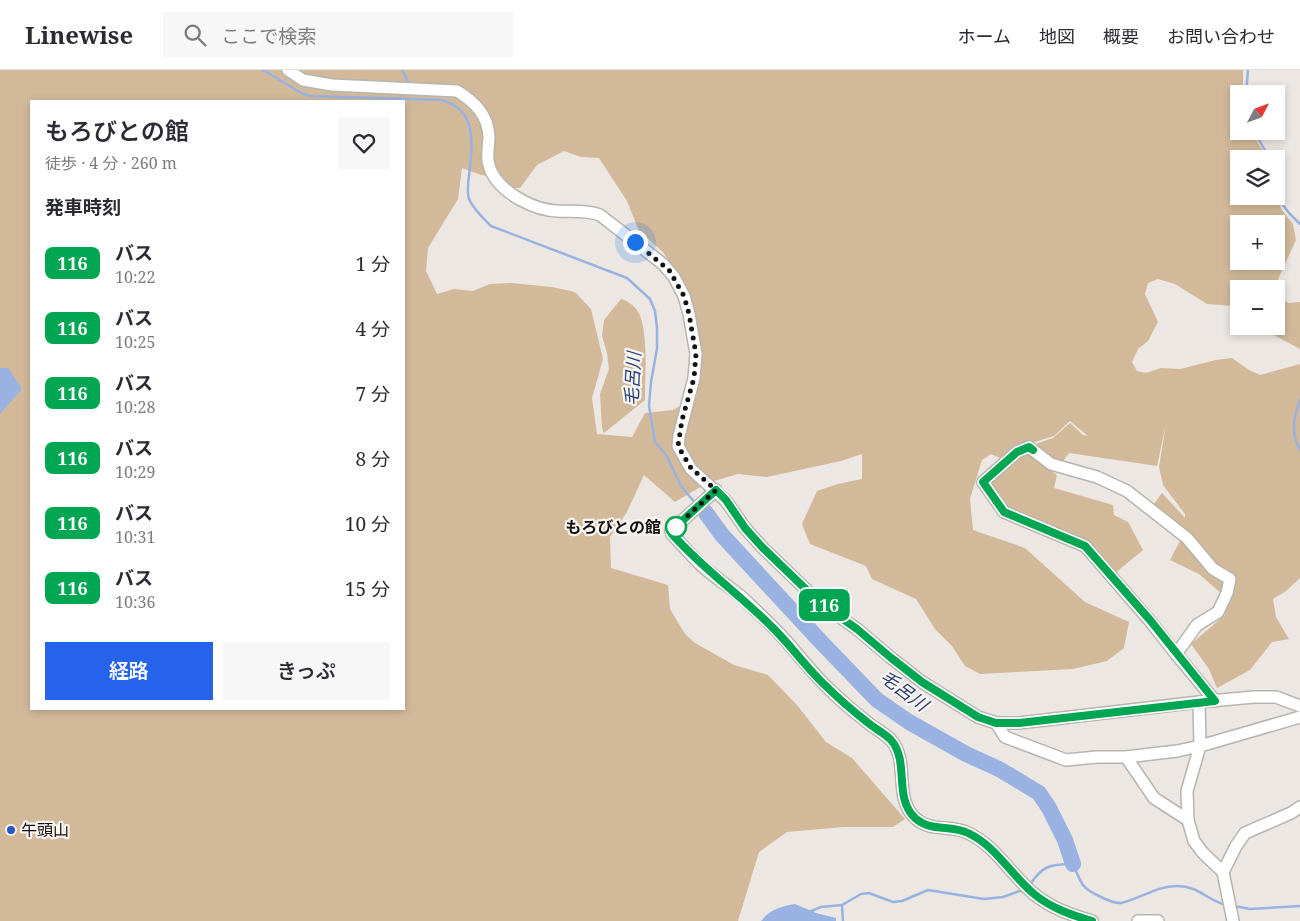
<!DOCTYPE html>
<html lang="ja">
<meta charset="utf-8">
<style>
body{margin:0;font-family:"Noto Serif","Noto Sans JP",serif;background:#f7f7f7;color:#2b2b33;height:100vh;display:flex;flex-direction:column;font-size:19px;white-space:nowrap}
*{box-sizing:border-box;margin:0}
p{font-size:16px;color:#7c7c81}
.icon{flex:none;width:28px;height:28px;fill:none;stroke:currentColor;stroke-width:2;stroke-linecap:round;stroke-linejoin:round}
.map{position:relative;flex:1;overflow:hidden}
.side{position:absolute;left:30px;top:30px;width:375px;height:610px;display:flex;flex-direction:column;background:#fff;border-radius:0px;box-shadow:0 2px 8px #0003}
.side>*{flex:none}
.badge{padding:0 10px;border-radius:8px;font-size:18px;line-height:32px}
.needle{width:32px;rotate:49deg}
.buttons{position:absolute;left:1230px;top:15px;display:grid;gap:10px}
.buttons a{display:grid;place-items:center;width:55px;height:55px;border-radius:0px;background:#fff;box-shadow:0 2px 8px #0003;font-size:25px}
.you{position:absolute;width:25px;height:25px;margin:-12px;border:4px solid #fff;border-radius:50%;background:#1a73e8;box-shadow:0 0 0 8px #1a73e833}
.map>.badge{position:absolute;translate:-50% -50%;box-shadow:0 0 0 2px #fff}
h2{padding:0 15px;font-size:19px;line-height:45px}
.round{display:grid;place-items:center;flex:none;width:52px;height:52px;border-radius:0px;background:#f7f7f7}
.headline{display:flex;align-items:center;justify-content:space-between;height:85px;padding:0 15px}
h1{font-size:24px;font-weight:600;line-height:38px}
.cta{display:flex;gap:10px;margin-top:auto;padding:10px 15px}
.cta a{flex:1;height:58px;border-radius:0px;background:#2563eb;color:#fff;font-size:20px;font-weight:600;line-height:58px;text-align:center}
.cta a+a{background:#f7f7f7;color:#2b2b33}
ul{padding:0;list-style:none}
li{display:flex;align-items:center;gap:15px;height:65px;padding:0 15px}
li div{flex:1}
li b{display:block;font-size:19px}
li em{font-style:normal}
li .badge{min-width:55px;font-weight:700;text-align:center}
header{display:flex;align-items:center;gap:30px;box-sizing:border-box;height:70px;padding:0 25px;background:#fff;border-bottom:1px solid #e1e1e2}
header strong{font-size:24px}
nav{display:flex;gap:28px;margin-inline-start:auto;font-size:18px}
.search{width:350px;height:45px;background:#f7f7f7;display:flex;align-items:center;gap:12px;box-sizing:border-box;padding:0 18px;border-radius:0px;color:#7c7c81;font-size:19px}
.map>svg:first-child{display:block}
.green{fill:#d2b99a;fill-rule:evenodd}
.water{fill:#99b2e1}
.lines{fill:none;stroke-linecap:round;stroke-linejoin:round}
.stream{stroke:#99b2e1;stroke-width:2.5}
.river{stroke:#99b2e1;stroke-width:16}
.minor-casing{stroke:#b8b4ae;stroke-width:14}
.minor{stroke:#fff;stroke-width:11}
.line-casing{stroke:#fff;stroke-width:11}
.line{stroke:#00a651;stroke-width:8}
.walk{stroke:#141210;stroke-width:5;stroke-dasharray:0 9}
.stop-dot{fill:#fff;stroke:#00a651;stroke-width:2.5}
.poi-dot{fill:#2656c4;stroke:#f9f4ef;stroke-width:2}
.labels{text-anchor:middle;stroke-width:4.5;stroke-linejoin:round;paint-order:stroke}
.stop-label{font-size:16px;font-weight:bold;fill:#141210;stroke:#f9f4ef;text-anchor:end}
.poi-label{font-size:16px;fill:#141210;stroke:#f9f4ef;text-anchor:start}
.water-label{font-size:18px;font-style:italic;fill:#25407a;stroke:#f9f4ef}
</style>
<header>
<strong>Linewise</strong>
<div class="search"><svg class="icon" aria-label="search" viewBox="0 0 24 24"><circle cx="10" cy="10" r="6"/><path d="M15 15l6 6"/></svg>ここで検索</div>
<nav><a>ホーム</a><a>地図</a><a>概要</a><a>お問い合わせ</a></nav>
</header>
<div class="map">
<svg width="1300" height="851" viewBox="0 0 1300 851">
<rect width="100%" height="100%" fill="#ece7e2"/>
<g class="green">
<path d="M 0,0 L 1243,0 L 1243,24 L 1239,24 L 1239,61 L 1251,61 L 1268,89 L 1239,89 L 1239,126 L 1276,126 L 1276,116 L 1281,139 L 1293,154 L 1296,170 L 1279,207 L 1276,219 L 1239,219 L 1239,235 L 1232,236 L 1207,234 L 1175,214 L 1158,209 L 1148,213 L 1145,224 L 1158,252 L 1148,271 L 1138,279 L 1132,292 L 1137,301 L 1146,303 L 1161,298 L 1180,299 L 1216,290 L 1232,288 L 1249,300 L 1260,305 L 1300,294 L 1300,508 L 1286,521 L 1273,529 L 1276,547 L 1289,569 L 1272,572 L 1250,600 L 1217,618 L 1209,599 L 1191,574 L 1225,545 L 1222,524 L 1199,504 L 1170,490 L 1184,463 L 1151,438 L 1162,423 L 1185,448 L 1185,444 L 1163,415 L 1159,397 L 1166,354 L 1157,396 L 1069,383 L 1060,395 L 1030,376 L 1053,368 L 1070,353 L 1083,365 L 1088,366 L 1070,351 L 1054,366 L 1012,379 L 1000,388 L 991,384 L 982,390 L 970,429 L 973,460 L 1025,478 L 1085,532 L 1129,552 L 1124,578 L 1107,591 L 1073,599 L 980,604 L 965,596 L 952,576 L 935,559 L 916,529 L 872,509 L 866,496 L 810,474 L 802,454 L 817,421 L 838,414 L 862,409 L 862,384 L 841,391 L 767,407 L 738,404 L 707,413 L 675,432 L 644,405 L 627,442 L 610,467 L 611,498 L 668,515 L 670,539 L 685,564 L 695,573 L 734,595 L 768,605 L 797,635 L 826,672 L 852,688 L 905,749 L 893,757 L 843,757 L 787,762 L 759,782 L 738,851 L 0,851 ZM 31,31 L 404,31 L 404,639 L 31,639 ZM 564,81 L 581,87 L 599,88 L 627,131 L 639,161 L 663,182 L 685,216 L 697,252 L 700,286 L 697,326 L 673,340 L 645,343 L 632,367 L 597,364 L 592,328 L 603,289 L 591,239 L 575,222 L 552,217 L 511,213 L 490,214 L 473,221 L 454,219 L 437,224 L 426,201 L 428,178 L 458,129 L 462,98 L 481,105 L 503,107 L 511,118 L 520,118 L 537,95 ZM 1239,154 L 1276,154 L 1276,191 L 1239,191 Z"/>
<path d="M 1276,224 L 1288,233 L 1300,232 L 1300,279 L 1272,264 L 1271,256 L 1276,256 Z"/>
<path d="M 621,229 C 628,231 633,235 637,240 C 649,256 645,310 645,330 L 604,363 L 602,358 L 600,324 L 609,299 L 607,283 L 602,266 L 604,250 Z"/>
<path d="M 1028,383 L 1057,405 L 1054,418 L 1113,435 L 1114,445 L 1128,452 L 1143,480 L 1114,504 L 1087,473 L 1006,440 L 987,412 L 1019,384 Z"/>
</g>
<g class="water">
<path d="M 0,298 L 8,298 L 21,317 L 21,320 L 0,344 Z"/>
<path d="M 795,834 L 816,843 L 836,848 L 836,851 L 761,851 C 769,840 782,836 795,834 Z"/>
</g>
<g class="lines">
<g class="stream">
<path d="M 263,0 L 303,24 L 311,26 L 441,30 C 479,40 472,75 469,106 C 468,113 467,122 469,129 C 473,139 484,149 491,156 L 627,208 L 650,229 L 655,241 L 657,258 L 657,279 L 651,312 L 649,336 L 655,372 L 666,385 L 681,416 L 696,434"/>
<path d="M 402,0 L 405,5 L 409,14"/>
<path d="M 1246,24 L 1248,0"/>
<path d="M 1254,61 L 1270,89"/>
<path d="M 1276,101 L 1281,132 L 1289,143 L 1300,154"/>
<path d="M 1300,330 C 1293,348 1291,364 1300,380"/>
<path d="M 1029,816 C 1042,796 1049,794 1073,794 C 1076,801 1079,809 1083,815 C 1088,822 1113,834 1121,833 C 1140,829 1156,816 1177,816 C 1200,816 1207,831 1227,835"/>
<path d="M 842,835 L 843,851"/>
<path d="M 1234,836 L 1250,839 L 1300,836"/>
<path d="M 809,842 L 821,837 L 842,835 L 861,824 L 869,823 L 893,832 L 902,831 L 928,820 L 984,829 L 1003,827 L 1025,819"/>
</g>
<path class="river" d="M 706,443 L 722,465 L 822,573 L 877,630 L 909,652 L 966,684 L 999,699 L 1039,723 L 1049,738 L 1065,770 L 1073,794"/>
<defs>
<g id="minor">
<path d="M 288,0 L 303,10 L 332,15 L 457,21 C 475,32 488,45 489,67 C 489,74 487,82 488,90 C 490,108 506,122 521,130 C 532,136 545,141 558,141 C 572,142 586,140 600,145 L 663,194 L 674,207 L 684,226 L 689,244 L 696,284 L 694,308 L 679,366 L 678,376 L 691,399 L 726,431 L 745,458 L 763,478 L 820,533 L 857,559 L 890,587 L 922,612 L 978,647 L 996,653 L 1019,653 L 1199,632 L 1254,627 L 1276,627 L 1300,636"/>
<path d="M 1029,377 L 1051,394 L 1097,407 L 1127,421 L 1187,468 L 1213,499 L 1230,509 L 1227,523 L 1218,542 L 1197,555 L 1176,584 L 1150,551 L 1085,476 L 1004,442 L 983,412 L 1017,382 Z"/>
<path d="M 716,420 L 671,461 L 672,464 C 681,474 690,484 700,494 C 714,507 730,517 744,529 C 754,539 764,548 774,558 C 793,577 808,599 827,617 C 840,630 853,641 867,652 C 874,658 884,663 891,670 C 910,692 893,727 915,748 C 932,763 949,754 968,763 C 996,776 1011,805 1034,824 C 1051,838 1071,845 1092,851"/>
<path d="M 1176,584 L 1215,631"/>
<path d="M 1199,632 L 1200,676 L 1187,721 L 1188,750 L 1194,771 L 1203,783 L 1223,802"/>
<path d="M 996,653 L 1005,667 L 1066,690 L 1097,687 L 1126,687 L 1177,681 L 1200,676 L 1300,647"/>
<path d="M 1126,687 L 1154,728 L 1188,750"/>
<path d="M 1138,851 L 1158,851"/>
<path d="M 1233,851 L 1223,802 L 1236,776 L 1245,763 L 1291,743 L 1300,737"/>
</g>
</defs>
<use href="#minor" class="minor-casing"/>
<use href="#minor" class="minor"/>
</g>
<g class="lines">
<defs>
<path id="line" d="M 1033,380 L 1029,377 L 1017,382 L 983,412 L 1004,442 L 1085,476 L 1150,550 L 1215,631 L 1019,653 L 996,653 L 978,647 L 922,612 L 890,587 L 857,559 L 820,533 L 763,478 L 745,458 L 726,430 L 716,420 L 671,461 L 672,464 C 702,498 739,524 771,556 C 791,575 807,599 827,617 C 840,630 853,641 867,652 C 874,658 884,663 891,670 C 910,692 893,727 915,748 C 932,763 949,754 968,763 C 996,776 1011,805 1034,824 C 1051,838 1071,845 1092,851"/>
</defs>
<use href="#line" class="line-casing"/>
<use href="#line" class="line"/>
<path class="walk" d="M 635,172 L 669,200 L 684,226 L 689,244 L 696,284 L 694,308 L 682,350 L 678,376 L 691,398 L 716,420 L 671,461 L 676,457"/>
</g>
<circle class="stop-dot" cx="676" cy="457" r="10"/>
<circle class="poi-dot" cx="11" cy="760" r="5"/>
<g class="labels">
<g class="stop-label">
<text x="661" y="463">もろびとの館</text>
</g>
<g class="poi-label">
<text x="21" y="766">午頭山</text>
</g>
<g class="water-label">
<text transform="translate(633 309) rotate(-87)" y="6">毛呂川</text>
<text transform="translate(904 621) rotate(37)" y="6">毛呂川</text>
</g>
</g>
</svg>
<div class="buttons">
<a><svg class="needle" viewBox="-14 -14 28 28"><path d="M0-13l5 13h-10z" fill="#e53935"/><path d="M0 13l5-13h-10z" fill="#7c7c81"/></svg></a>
<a><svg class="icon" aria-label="layers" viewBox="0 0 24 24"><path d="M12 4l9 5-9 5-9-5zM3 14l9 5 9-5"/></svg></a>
<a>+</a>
<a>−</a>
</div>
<div class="you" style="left:635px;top:172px"></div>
<b class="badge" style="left:824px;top:535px;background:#00a651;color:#fff">116</b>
<section class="side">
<div class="headline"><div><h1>もろびとの館</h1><p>徒歩 · 4 分 · 260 m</p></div><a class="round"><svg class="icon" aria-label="heart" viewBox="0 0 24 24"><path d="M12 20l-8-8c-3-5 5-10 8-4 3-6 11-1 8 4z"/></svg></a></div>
<h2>発車時刻</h2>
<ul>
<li><span class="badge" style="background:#00a651;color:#fff">116</span><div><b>バス</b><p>10:22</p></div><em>1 分</em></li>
<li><span class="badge" style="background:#00a651;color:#fff">116</span><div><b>バス</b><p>10:25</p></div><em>4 分</em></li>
<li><span class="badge" style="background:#00a651;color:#fff">116</span><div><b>バス</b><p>10:28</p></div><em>7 分</em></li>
<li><span class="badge" style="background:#00a651;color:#fff">116</span><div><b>バス</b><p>10:29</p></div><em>8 分</em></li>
<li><span class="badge" style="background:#00a651;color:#fff">116</span><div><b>バス</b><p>10:31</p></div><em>10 分</em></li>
<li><span class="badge" style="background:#00a651;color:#fff">116</span><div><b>バス</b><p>10:36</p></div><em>15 分</em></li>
</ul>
<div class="cta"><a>経路</a><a>きっぷ</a></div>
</section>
</div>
